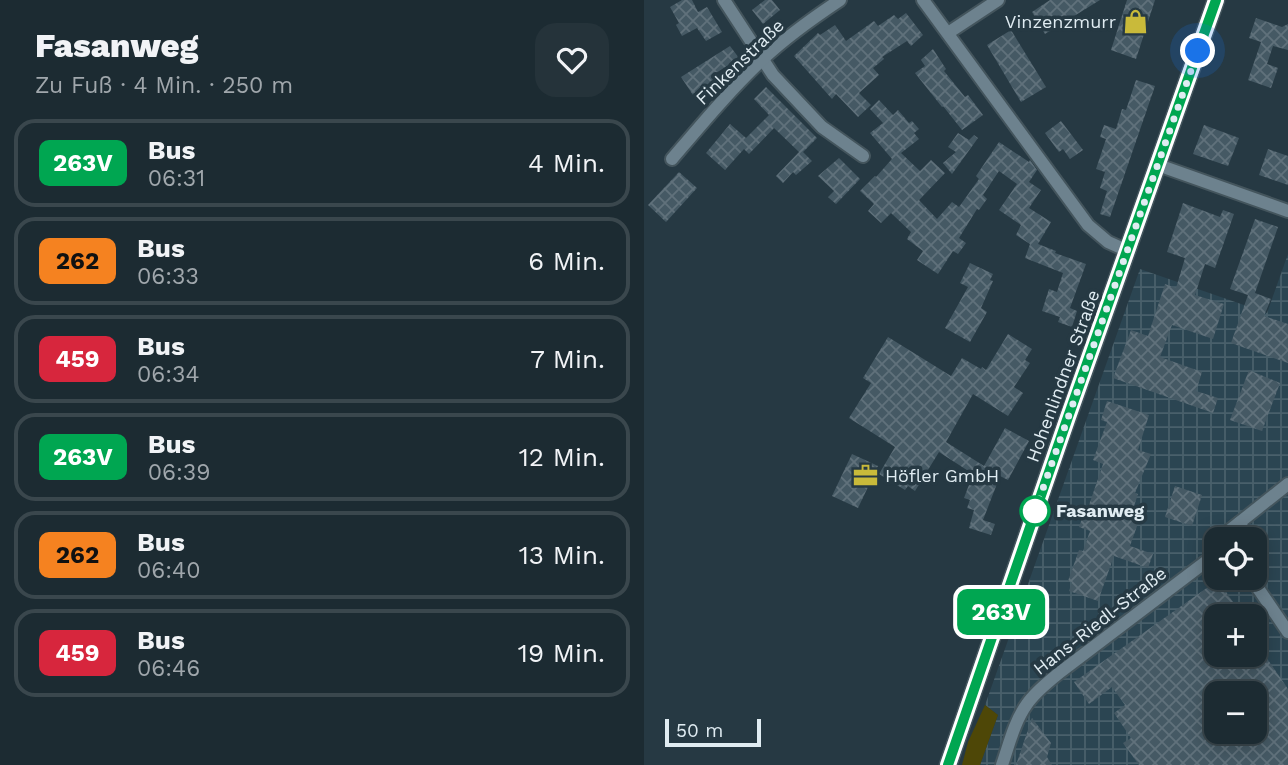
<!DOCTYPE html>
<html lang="de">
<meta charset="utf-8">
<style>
body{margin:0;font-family:"Work Sans",sans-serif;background:#25333a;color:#f1f3f6;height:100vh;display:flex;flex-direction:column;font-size:26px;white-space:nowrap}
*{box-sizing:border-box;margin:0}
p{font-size:23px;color:#a0a7ac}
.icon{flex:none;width:38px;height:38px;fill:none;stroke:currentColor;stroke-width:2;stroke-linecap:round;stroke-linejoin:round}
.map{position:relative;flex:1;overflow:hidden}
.drawer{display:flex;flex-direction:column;background:#1c2b32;width:644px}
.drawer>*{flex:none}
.badge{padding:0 14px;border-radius:10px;font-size:24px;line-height:46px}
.fabs{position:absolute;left:560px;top:527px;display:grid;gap:14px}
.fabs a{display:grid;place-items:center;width:63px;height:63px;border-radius:14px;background:#1c2b32;box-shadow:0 4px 18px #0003,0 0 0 2px #3a474d;font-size:35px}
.scale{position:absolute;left:21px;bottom:18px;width:96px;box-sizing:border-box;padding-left:7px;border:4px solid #e0ecf2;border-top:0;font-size:19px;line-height:24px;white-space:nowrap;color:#e0ecf2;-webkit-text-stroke:5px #263943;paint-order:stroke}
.you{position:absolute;width:35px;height:35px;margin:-18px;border:5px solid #fff;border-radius:50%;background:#1a73e8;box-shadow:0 0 0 10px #1a73e833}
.map>.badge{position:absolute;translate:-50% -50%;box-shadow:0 0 0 4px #fff}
.round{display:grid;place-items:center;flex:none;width:74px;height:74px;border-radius:21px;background:#25333a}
.headline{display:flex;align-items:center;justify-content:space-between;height:119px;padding:0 35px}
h1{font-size:33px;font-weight:800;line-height:52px}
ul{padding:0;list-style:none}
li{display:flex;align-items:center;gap:21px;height:88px;margin:0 14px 10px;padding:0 21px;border:4px solid #3a474d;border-radius:21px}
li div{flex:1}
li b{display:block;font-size:26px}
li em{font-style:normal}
li .badge{min-width:77px;font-weight:700;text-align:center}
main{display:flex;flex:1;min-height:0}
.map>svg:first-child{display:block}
.industrial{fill:url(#industrial-grid);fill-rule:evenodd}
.grass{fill:#4e4707}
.building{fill:url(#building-cross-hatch);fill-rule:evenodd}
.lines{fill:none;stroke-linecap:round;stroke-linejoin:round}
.minor-casing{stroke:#44555d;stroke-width:16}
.tertiary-casing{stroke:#44555d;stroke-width:19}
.minor{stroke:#6d828e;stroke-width:12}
.tertiary{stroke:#6d828e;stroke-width:16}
.line-casing{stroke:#fff;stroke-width:16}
.line{stroke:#00a651;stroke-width:10}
.walk{stroke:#e0ecf2;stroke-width:7;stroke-dasharray:0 12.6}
.stop-dot{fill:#fff;stroke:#00a651;stroke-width:3.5}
.labels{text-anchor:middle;stroke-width:7;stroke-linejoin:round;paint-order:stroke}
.poi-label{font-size:18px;fill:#e0ecf2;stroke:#263943;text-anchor:end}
.street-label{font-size:18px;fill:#e0ecf2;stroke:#263943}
.stop-label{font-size:18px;font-weight:bold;fill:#e0ecf2;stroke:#263943;text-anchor:start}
</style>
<main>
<section class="drawer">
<div class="headline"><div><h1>Fasanweg</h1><p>Zu Fuß · 4 Min. · 250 m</p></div><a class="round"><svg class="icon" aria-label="heart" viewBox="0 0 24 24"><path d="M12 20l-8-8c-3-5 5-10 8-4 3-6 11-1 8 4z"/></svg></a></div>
<ul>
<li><span class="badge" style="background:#00a651;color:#fff">263V</span><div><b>Bus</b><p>06:31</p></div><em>4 Min.</em></li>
<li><span class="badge" style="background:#f58220;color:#111">262</span><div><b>Bus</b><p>06:33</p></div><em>6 Min.</em></li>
<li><span class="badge" style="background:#d7263d;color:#fff">459</span><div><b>Bus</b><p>06:34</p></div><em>7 Min.</em></li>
<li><span class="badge" style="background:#00a651;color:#fff">263V</span><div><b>Bus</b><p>06:39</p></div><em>12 Min.</em></li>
<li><span class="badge" style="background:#f58220;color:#111">262</span><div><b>Bus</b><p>06:40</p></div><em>13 Min.</em></li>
<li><span class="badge" style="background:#d7263d;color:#fff">459</span><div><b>Bus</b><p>06:46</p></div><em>19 Min.</em></li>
</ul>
</section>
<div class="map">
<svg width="644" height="765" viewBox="0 0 644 765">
<defs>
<pattern id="industrial-grid" width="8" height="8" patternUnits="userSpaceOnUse" patternTransform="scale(1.75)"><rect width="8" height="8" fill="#2b4552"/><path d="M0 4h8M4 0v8" fill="none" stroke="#49606b"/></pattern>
<pattern id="building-cross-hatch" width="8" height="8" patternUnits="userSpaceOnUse" patternTransform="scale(1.75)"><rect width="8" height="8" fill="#455964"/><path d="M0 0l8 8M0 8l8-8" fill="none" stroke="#60717b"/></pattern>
</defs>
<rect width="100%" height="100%" fill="#263943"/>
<path class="industrial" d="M 644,254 L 644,765 L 336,765 L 354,715 L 341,705 L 496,269 L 623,313 ZM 572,539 L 611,539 L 611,578 L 572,578 ZM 572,616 L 611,616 L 611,654 L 572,654 ZM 572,693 L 611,693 L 611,732 L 572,732 Z"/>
<path class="grass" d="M 341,705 L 354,715 L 336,765 L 318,765 L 324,742 Z"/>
<g class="building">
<path d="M 38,0 L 48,0 L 54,12 L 63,7 L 78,32 L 62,41 L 53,28 L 38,36 L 32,25 L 35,23 L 26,7 Z"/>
<path d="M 121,0 L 128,0 L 136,10 L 119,24 L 108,10 Z"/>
<path d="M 406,0 L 456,0 L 401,34 L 388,12 Z"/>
<path d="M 483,0 L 511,0 L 492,59 L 467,50 Z"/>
<path d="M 262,13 L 279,35 L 267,46 L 263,41 L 238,57 L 240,59 L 229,68 L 235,75 L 215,93 L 227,105 L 214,117 L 192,94 L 188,99 L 150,56 L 174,33 L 176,35 L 191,25 L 202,41 L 230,21 L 234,26 L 250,15 L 254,19 Z"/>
<path d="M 612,18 L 638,27 L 644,24 L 644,50 L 629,46 L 623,64 L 634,68 L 627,88 L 604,80 L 617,42 L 605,38 Z"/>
<path d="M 367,30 L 402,87 L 377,102 L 343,45 Z"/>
<path d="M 86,46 L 95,58 L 69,75 L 75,82 L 51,98 L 37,77 Z"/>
<path d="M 289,49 L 302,69 L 300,71 L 321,97 L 324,95 L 339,115 L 318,130 L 299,106 L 298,107 L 271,73 L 281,66 L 277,60 Z"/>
<path d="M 492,80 L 511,86 L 466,217 L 456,214 L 463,191 L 456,188 L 461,172 L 452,169 L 462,139 L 456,137 L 460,125 L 472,129 L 478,109 L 482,110 Z"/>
<path d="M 122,87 L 173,138 L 159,152 L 168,161 L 152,175 L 149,172 L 139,183 L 132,176 L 155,152 L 130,128 L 105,154 L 100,149 L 81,170 L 62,153 L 86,124 L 102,138 L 125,115 L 110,99 Z"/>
<path d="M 235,100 L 249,115 L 254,110 L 265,123 L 268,121 L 275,129 L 270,133 L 275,139 L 257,153 L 276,171 L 287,160 L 301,173 L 275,200 L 293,219 L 308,202 L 315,207 L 335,179 L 332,176 L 355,142 L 385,162 L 386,160 L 393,170 L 385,182 L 397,190 L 385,208 L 407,222 L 394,244 L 412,251 L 411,253 L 442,264 L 426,308 L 433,311 L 428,327 L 414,322 L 416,317 L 398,311 L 405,289 L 413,292 L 419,273 L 381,258 L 386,244 L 372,235 L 377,225 L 355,210 L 373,184 L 355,171 L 339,195 L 343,199 L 335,210 L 333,209 L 315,238 L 322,243 L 314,254 L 309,251 L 294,274 L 273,260 L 279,251 L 263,239 L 267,232 L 247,213 L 237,223 L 224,211 L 230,204 L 216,191 L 231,176 L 232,177 L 248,159 L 226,133 L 239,123 L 226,109 Z"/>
<path d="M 417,121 L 439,150 L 426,159 L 419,149 L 415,152 L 401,133 Z"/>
<path d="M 560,125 L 595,138 L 584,166 L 549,154 Z"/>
<path d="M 314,133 L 325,140 L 330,135 L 334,138 L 308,174 L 299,163 L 312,152 L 304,147 Z"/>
<path d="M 624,149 L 644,156 L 644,185 L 615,175 Z"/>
<path d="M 195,158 L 216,179 L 192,204 L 184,197 L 190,191 L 174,176 Z"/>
<path d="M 35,172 L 53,188 L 22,222 L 4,205 Z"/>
<path d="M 539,203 L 576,217 L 579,210 L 590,214 L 571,268 L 561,264 L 551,295 L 580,304 L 569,339 L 528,325 L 516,357 L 558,372 L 552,391 L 574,398 L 569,413 L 469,378 L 487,330 L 504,336 L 521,284 L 532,288 L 541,258 L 523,252 Z"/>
<path d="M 611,219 L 634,227 L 611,293 L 627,299 L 620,316 L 644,324 L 644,363 L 587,343 L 604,295 L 586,289 Z"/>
<path d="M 326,263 L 349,274 L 346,280 L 349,281 L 337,308 L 343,312 L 326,342 L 301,328 L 324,287 L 316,283 Z"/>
<path d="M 364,334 L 388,349 L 381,360 L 386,363 L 370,387 L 379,393 L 364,416 L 329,394 L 302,442 L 340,466 L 361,428 L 385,441 L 364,480 L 356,476 L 339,520 L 351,524 L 347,535 L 325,528 L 330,510 L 323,508 L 326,500 L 320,498 L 329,474 L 295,452 L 271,491 L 264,486 L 261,490 L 235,474 L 251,447 L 205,418 L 227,383 L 219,378 L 244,337 L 307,376 L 318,358 L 337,369 L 338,367 L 342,370 Z"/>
<path d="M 605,370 L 636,383 L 618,431 L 586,420 Z"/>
<path d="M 463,401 L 505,415 L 494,450 L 507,454 L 491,493 L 494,494 L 490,506 L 499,509 L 486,546 L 509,554 L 504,568 L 470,556 L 454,601 L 425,591 L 428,582 L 424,581 L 435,550 L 439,551 L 446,531 L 435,527 L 441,510 L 443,511 L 459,464 L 449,460 L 463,422 L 457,420 Z"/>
<path d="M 208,454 L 234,466 L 214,508 L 188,496 Z"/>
<path d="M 531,486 L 558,495 L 548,526 L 521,517 Z"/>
<path d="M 574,580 L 589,602 L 565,619 L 572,629 L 572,654 L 611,654 L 611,641 L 644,689 L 644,765 L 495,765 L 479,743 L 487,738 L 470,713 L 481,705 L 468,687 L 445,704 L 430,682 ZM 572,693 L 611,693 L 611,732 L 572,732 Z"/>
<path d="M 388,718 L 407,743 L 403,757 L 408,765 L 372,765 Z"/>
</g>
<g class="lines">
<defs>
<g id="minor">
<path d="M 80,0 L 129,75 L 178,127 L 219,156"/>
<path d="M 279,0 L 444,225 L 464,242 L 484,251"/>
<path d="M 304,33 L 354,0"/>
<path d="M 28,159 C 57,125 86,90 119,59 C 142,37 169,18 196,0"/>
<path d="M 514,165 L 644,211"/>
<path d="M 595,523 L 606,539"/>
<path d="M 577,539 L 581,534 L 644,484"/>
<path d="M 611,547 L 615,558 L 611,568"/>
<path d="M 607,578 L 644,632"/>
<path d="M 358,765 C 365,745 370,722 383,704 C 391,692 404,682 415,673 L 572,554"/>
</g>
<path id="tertiary" d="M 304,765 L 416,440 L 572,0"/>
</defs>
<use href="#minor" class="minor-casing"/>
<use href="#tertiary" class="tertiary-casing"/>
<use href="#minor" class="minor"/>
<use href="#tertiary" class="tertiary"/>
</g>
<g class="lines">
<defs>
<path id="line" d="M 304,765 L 424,417 L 572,0"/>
</defs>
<use href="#line" class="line-casing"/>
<use href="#line" class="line"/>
<path class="walk" d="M 391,511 L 554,51"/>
</g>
<defs>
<symbol id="shop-bare" viewBox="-9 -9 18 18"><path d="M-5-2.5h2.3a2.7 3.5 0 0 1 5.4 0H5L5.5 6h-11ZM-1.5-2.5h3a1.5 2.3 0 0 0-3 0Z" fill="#c9ba3a" stroke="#263943" stroke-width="2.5" paint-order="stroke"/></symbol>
<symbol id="office-bare" viewBox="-9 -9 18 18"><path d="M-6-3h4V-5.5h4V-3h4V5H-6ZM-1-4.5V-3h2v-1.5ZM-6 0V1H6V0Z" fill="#c9ba3a" stroke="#263943" stroke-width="2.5" paint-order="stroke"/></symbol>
</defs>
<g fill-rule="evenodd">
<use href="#shop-bare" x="474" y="4" width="35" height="35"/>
<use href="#office-bare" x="204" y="458" width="35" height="35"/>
</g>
<circle class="stop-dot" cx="391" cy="511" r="14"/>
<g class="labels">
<g class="poi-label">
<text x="472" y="28">Vinzenzmurr</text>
<text x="241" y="482" text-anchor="start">Höfler GmbH</text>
</g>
<g class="street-label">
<text transform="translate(96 62) rotate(-44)" y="6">Finkenstraße</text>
<text transform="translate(419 376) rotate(-70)" y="6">Hohenlindner Straße</text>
<text transform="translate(456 621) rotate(-38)" y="6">Hans-Riedl-Straße</text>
</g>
<g class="stop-label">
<text x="412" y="517">Fasanweg</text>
</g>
</g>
</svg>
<div class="fabs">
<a><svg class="icon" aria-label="locate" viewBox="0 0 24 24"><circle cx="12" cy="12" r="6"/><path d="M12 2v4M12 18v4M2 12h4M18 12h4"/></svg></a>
<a>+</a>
<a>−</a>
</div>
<div class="scale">50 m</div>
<div class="you" style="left:554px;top:51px"></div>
<b class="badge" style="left:357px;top:612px;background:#00a651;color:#fff">263V</b>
</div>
</main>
